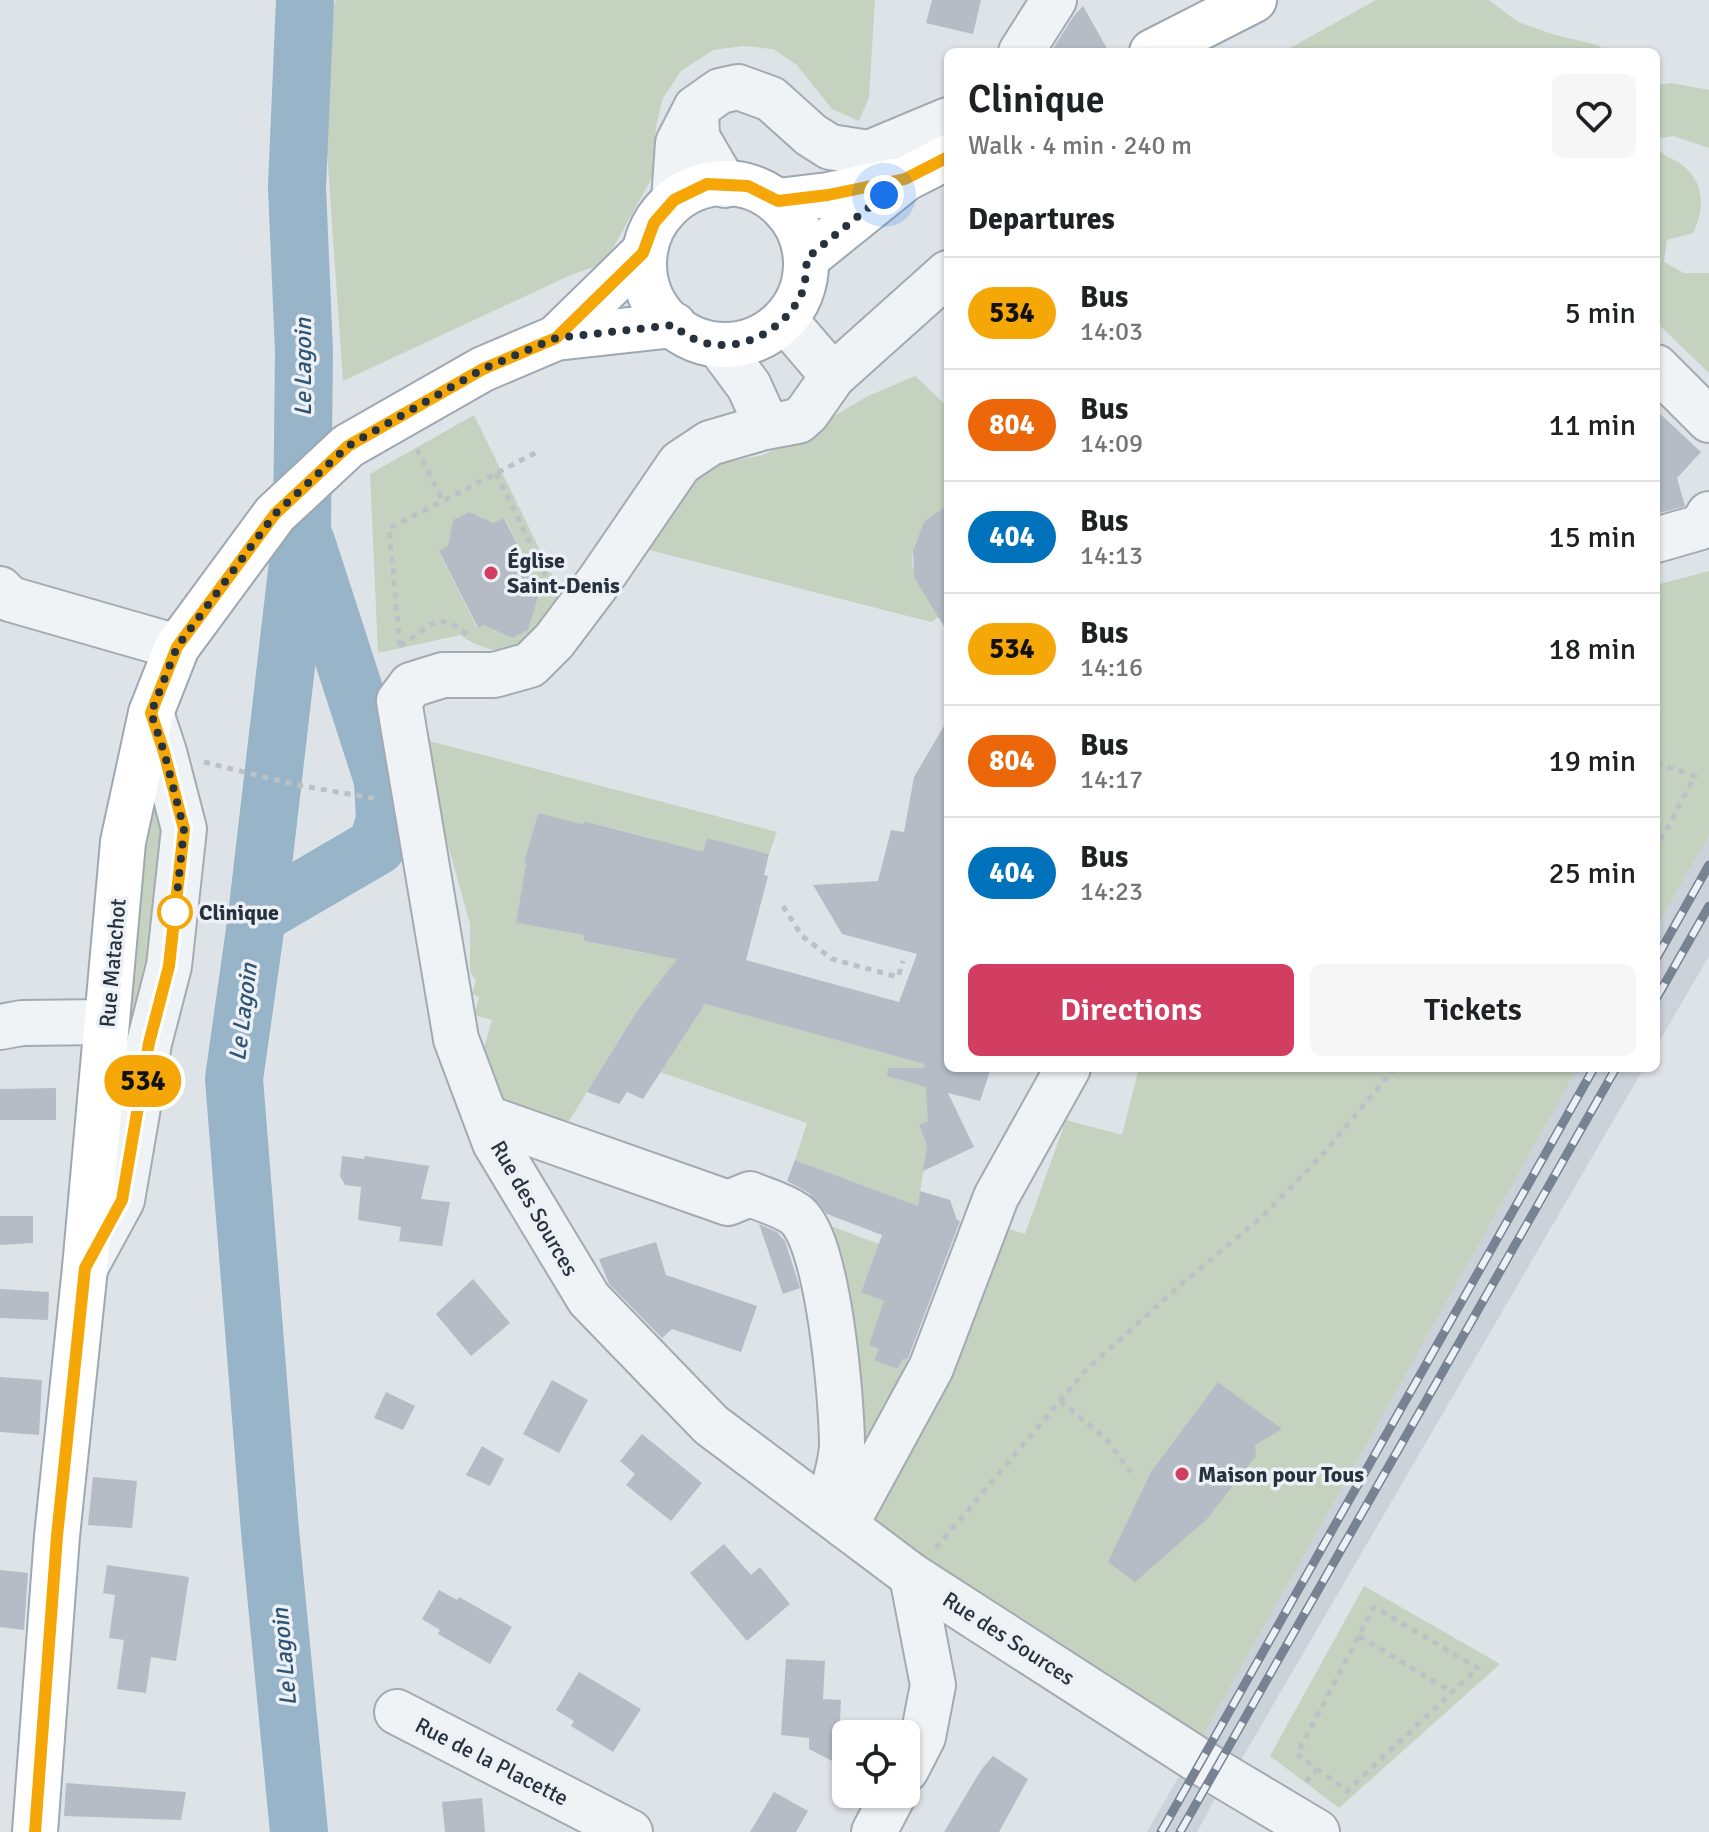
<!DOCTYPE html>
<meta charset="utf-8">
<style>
body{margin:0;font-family:Signika,sans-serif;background:#f6f6f6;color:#202124;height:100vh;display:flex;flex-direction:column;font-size:30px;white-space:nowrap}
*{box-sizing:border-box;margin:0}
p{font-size:26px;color:#757577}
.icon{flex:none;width:44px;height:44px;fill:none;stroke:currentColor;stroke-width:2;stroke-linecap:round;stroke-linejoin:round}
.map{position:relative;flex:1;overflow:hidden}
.panel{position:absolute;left:944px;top:48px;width:716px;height:1024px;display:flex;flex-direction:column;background:#fff;border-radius:12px;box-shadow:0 2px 6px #0004}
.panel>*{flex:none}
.badge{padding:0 16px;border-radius:26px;font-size:28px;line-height:52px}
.buttons{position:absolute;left:832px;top:1720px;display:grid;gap:16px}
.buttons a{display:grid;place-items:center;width:88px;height:88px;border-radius:12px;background:#fff;box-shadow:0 2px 6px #0004;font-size:40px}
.you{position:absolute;width:40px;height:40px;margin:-20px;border:6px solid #fff;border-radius:50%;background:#1a73e8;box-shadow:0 0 0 12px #1a73e833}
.map>.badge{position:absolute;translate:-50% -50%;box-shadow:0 0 0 4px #fff}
h2{padding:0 24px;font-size:30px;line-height:72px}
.round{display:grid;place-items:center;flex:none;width:84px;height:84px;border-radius:12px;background:#f6f6f6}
.headline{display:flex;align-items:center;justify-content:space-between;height:136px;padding:0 24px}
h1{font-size:38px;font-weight:600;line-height:60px}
.button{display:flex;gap:16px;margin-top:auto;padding:16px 24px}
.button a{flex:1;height:92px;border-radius:12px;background:#d13e61;color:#fff;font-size:32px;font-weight:600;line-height:92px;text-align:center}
.button a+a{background:#f6f6f6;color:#202124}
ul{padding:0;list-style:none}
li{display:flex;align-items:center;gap:24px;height:112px;padding:0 24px;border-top:2px solid #e0e0e0}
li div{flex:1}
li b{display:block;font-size:30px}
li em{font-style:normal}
li .badge{min-width:88px;font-weight:700;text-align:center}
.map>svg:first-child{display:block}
.built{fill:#ccd2da}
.green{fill:#c5d2bf;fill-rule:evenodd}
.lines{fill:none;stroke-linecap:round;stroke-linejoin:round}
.river{stroke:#97b4c9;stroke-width:58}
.building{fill:#b5bcc5}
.minor-casing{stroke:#a3aab2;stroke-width:48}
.major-casing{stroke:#9da8b4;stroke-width:48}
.path{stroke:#bcc1c6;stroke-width:5;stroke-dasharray:6 6;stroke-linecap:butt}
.minor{stroke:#f0f3f6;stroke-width:44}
.major{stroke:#fff;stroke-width:44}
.rail-casing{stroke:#778392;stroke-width:9}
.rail{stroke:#edf1f5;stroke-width:6;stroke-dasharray:18;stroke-linecap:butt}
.line-casing{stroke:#fff;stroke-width:18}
.line{stroke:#f5a707;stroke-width:12}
.walk{stroke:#27323f;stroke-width:8;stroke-dasharray:0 14.4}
.poi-dot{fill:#d13e61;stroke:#edf1f5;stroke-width:3}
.stop-dot{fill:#fff;stroke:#f5a707;stroke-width:4}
.labels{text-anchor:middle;stroke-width:7;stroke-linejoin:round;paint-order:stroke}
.poi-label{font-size:22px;font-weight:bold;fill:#27323f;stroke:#edf1f5;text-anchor:start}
.stop-label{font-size:22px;font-weight:bold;fill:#27323f;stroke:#edf1f5;text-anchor:start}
.street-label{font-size:22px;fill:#27323f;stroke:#edf1f5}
.water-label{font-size:24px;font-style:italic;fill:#305474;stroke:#edf1f5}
</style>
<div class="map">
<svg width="1709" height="1832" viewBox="0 0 1709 1832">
<rect width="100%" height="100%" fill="#dee3e8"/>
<g class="built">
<path d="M 1709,835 L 1709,956 L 1656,1047 L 1656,929 Z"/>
<path d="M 1578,1068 L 1644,1068 L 1237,1767 L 1198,1744 Z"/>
<path d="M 1181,1773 L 1217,1795 L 1197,1832 L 1147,1832 Z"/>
</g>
<g class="green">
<path d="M 336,0 L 875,0 L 869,97 L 859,121 L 832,109 L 797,65 L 773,49 L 743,46 L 713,50 L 681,71 L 663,98 L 656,126 L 653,176 L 604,264 L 573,274 L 343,381 L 324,109 L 331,11 Z"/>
<path d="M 1376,0 L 1489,0 L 1518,22 L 1555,35 L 1598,45 L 1606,52 L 1283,52 Z"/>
<path d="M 1671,83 L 1709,90 L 1709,148 L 1673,136 L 1656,139 L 1656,85 Z"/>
<path d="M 1656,145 C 1665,159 1670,156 1681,164 C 1705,181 1705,209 1693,233 L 1667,240 L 1664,262 L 1684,273 L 1709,273 L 1709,373 L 1656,322 Z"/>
<path d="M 915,376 L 948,407 L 948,509 C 939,516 925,523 920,533 C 901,565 919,594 947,612 L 931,622 L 638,547 L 673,498 L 710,466 L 763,455 L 783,446 L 868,396 Z"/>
<path d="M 474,415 L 562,595 C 558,606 553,626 545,635 C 520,660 486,653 460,635 L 378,653 L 370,474 ZM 469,512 L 474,519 L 479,516 L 484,519 L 488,525 L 505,518 L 542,595 L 526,603 L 532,616 L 528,630 L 513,638 L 498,631 L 493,621 L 477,628 L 439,552 L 453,544 L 455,528 L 452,521 Z"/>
<path d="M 1709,571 L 1709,835 L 1656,929 L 1656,585 Z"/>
<path d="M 418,738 L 777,832 L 769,854 L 707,838 L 702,858 L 657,846 L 658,840 L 585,821 L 583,824 L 538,813 L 524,864 L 568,877 L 568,883 L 639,899 L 638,907 L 686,919 L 680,943 L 689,945 L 637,1011 L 563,1131 L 492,1101 L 480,1061 L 492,1020 L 474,1015 L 479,997 L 472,994 L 476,980 L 470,972 L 470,924 ZM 521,896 L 656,920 L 650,954 L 584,941 L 584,935 L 516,923 Z"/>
<path d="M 154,771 L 173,836 L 156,966 L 121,1073 L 125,966 Z"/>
<path d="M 705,1004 L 928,1065 L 928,1121 L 919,1125 L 927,1146 L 918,1206 L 795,1160 L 807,1123 L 660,1072 Z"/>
<path d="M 1139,1068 L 1578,1068 L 1198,1744 L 865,1530 L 999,1226 L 1025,1234 L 1066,1120 L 1122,1135 Z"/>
<path d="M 812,1219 L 879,1244 L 861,1291 L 884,1301 L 879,1349 L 874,1359 L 898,1369 L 903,1359 L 912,1363 L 852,1498 Z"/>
<path d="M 1364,1586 L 1500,1664 L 1339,1808 L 1270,1756 Z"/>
</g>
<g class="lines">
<g class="river">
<path d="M 257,916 L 377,846 L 385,820 L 383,780 L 306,542"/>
<path d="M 299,1832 L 270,1531 L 234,1079 L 257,916 L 302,528 L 304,352 L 297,187 L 305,0"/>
</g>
</g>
<g class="building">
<path d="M 932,0 L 981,0 L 973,34 L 926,23 Z"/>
<path d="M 1083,6 L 1109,52 L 1051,52 L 1073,17 Z"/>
<path d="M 1656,410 L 1701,452 L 1677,478 L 1685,506 L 1656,514 Z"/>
<path d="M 948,505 L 948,633 L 914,577 L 913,550 L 924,522 Z"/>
<path d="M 469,512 L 493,523 L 504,518 L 540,590 L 528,630 L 513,638 L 484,625 L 478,628 L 439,551 L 448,546 L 453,520 Z"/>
<path d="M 948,719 L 948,1068 L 991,1068 L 980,1101 L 948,1093 L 974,1147 L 923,1171 L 927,1146 L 919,1125 L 928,1121 L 926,1087 L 887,1076 L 888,1068 L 925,1068 L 924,1064 L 705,1004 L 643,1099 L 627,1092 L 619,1104 L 587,1092 L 637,1011 L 677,959 L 584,941 L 584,935 L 516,923 L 526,864 L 524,863 L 538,813 L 583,824 L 584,821 L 703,852 L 707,838 L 769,854 L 764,875 L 768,876 L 746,960 L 899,1002 L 917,954 L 842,934 L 813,885 L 878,881 L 891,830 L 904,832 L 914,777 Z"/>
<path d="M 56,1088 L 56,1120 L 0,1120 L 0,1089 Z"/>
<path d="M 342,1156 L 364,1159 L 365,1156 L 429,1166 L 421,1199 L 450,1202 L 442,1246 L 399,1241 L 401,1227 L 358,1220 L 361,1187 L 345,1185 L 340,1176 Z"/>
<path d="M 795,1160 L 918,1206 L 920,1191 L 950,1200 L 957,1220 L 960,1221 L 908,1358 L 907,1360 L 903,1359 L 898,1369 L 874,1360 L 879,1349 L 869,1345 L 884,1301 L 861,1292 L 882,1235 L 827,1214 L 809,1193 L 787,1181 Z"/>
<path d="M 0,1216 L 33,1216 L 33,1243 L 0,1245 Z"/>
<path d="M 759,1224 L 777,1232 L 785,1241 L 800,1288 L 783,1294 Z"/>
<path d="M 656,1242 L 666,1275 L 757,1306 L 741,1352 L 672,1329 L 662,1338 L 609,1284 L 599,1259 Z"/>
<path d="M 473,1279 L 510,1323 L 471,1356 L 436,1314 Z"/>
<path d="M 0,1289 L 49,1292 L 48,1320 L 0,1318 Z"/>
<path d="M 0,1377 L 42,1380 L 39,1435 L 0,1432 Z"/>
<path d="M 552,1380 L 588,1400 L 559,1453 L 523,1434 Z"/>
<path d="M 1218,1382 L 1282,1429 L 1255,1445 L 1256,1456 L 1207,1519 L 1135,1582 L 1108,1562 L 1151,1472 Z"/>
<path d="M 386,1392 L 415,1406 L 403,1430 L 374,1418 Z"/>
<path d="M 642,1434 L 702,1483 L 671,1521 L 626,1485 L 635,1474 L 620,1461 Z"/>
<path d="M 482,1446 L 504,1459 L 490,1486 L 466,1475 Z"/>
<path d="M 93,1477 L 137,1481 L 132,1528 L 88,1525 Z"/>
<path d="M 724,1544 L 751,1575 L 760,1567 L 790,1604 L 747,1641 L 690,1573 Z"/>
<path d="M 107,1565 L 189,1577 L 176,1661 L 151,1657 L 146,1693 L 117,1689 L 124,1640 L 109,1638 L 115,1595 L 103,1593 Z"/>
<path d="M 0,1570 L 28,1573 L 24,1630 L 0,1627 Z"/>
<path d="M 439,1590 L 457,1600 L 459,1597 L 512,1627 L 490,1664 L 438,1634 L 440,1630 L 422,1619 Z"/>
<path d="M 786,1659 L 825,1661 L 823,1699 L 841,1700 L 838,1764 L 809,1749 L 809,1738 L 781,1735 Z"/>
<path d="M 579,1672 L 641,1709 L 613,1752 L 571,1726 L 574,1721 L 556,1710 Z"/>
<path d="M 993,1756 L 1028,1779 L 999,1832 L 944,1832 L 981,1770 Z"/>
<path d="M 66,1783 L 186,1792 L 181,1820 L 64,1816 Z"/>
<path d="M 774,1792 L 808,1811 L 796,1832 L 750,1832 Z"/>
<path d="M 482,1798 L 485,1832 L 445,1832 L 442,1802 Z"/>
</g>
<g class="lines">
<defs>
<g id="minor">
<path d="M 1021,52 L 1054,0"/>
<path d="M 696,108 L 697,137 L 725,185"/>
<path d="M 674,200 L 678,143 L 696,108 L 720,91 L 738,87 L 771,99 L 811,135 L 830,147 L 869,153 L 948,120"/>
<path d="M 948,273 L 833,376 L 807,413 L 798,421 L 761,428 L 710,443 L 680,463 L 600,580 L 554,641 L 530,665 L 494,675 L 443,675 L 411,685 L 399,701 L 456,1039 L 495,1143 L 589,1299 L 711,1425 L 912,1576 L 1215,1771 L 1317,1832"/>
<path d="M 785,320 L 833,376"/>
<path d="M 720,347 L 749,386 L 767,426"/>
<path d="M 1656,367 L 1709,420"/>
<path d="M 1656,540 L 1701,527 L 1709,514"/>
<path d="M 0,589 L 10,599 L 177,647"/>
<path d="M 0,1027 L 22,1023 L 106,1022"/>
<path d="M 487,1118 L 728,1203 L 750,1194 C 764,1200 783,1205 795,1214 C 829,1237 842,1404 842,1446 C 841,1467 832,1491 827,1512"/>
<path d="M 85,1268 L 122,1200 L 149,1043 L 169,966 L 184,829 L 164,752 L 151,713"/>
<path d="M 845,1526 L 931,1368 L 996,1197 L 1068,1068"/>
<path d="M 397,1712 L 630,1832"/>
<path d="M 906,1770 L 923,1737 L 933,1685 L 912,1576"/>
<path d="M 874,1832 L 894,1794"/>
</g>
<g id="major">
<path d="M 1152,52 L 1254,0"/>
<circle cx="725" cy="264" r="81"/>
<path d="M 778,201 L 828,195 L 894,181"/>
<path d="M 807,258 L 905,179 L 948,157"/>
<path d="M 556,338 L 643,253"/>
<path d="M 35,1832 L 57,1536 L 85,1268 L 123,842 L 151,713 L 177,647 L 275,514 L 348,446 L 483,369 L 556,338 L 674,325"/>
</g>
</defs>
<use href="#minor" class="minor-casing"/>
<use href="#major" class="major-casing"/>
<g class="path">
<path d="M 417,449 L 443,501 L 539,451"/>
<path d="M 496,473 L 550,584"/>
<path d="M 400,646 C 433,627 433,607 469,636"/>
<path d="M 400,646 L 389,528 L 443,501"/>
<path d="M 204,762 L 297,785 L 378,799"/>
<path d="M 1656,763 L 1695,776 L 1656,849"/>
<path d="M 783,906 L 802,936 L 832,959 L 898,977 L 903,961"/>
<path d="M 1060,1401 L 1105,1438 L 1131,1472"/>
<path d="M 936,1548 L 1086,1370 L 1178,1287 L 1264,1215 L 1321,1156 L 1395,1068"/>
<path d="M 1359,1636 L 1452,1692"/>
<path d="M 1306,1782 L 1317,1769 L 1297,1754 L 1374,1607 L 1478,1668 L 1347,1791 L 1317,1769"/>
</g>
<use href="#minor" class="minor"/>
<use href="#major" class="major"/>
<defs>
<g id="rail">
<path d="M 1656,959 L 1709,865"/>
<path d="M 1656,999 L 1709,906"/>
<path d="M 1161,1832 L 1594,1068"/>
<path d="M 1180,1832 L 1616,1068"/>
</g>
</defs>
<use href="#rail" class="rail-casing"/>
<use href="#rail" class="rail"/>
</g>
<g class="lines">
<defs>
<path id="line" d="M 35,1832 L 57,1536 L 85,1268 L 122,1200 L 149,1043 L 169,966 L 184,829 L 164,752 L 151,713 L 177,647 L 275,514 L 348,446 L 483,369 L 556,338 L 643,253 L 654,223 L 674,200 L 707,184 L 748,186 L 778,201 L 828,195 L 905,179 L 948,157"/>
</defs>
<use href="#line" class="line-casing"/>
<use href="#line" class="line"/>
<path class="walk" d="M 175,912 L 175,914 L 184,829 L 164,752 L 151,713 L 177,647 L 275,514 L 348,446 L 483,369 L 556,338 L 674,325 C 713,364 778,342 801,295 C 806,285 806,269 807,258 L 884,195"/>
</g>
<g class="poi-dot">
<circle cx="491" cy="573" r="8"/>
<circle cx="1182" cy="1474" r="8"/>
</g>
<circle class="stop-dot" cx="175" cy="912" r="16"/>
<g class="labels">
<g class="poi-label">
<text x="507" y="568">Église<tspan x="507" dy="25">Saint-Denis</tspan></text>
<text x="1198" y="1482">Maison pour Tous</text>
</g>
<g class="stop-label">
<text x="199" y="920">Clinique</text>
</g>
<g class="street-label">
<text transform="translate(112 963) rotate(-85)" y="8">Rue Matachot</text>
<text transform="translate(535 1208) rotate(60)" y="8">Rue des Sources</text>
<text transform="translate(1009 1638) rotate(33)" y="8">Rue des Sources</text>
<text transform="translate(492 1761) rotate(27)" y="8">Rue de la Placette</text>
</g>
<g class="water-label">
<text transform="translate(303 367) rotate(-90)" y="8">Le Lagoin</text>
<text transform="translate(243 1012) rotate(-83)" y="8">Le Lagoin</text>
<text transform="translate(284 1657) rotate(-95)" y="8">Le Lagoin</text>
</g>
</g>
</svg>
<div class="buttons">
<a><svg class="icon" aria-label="locate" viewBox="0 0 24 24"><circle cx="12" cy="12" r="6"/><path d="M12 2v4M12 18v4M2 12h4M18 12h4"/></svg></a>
</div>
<div class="you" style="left:884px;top:195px"></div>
<b class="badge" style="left:143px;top:1081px;background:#f5a707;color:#111">534</b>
<section class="panel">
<div class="headline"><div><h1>Clinique</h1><p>Walk · 4 min · 240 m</p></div><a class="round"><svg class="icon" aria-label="heart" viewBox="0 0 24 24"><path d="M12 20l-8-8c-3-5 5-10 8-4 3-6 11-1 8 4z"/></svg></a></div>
<h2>Departures</h2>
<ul>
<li><span class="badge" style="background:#f5a707;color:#111">534</span><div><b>Bus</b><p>14:03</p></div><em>5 min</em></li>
<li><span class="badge" style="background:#ec660a;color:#fff">804</span><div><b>Bus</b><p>14:09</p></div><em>11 min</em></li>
<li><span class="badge" style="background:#0072bc;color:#fff">404</span><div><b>Bus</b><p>14:13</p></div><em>15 min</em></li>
<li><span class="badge" style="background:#f5a707;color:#111">534</span><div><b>Bus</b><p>14:16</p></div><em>18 min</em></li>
<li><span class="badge" style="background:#ec660a;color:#fff">804</span><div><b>Bus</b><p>14:17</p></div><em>19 min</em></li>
<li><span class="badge" style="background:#0072bc;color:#fff">404</span><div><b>Bus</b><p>14:23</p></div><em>25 min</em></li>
</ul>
<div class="button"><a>Directions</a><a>Tickets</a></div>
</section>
</div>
